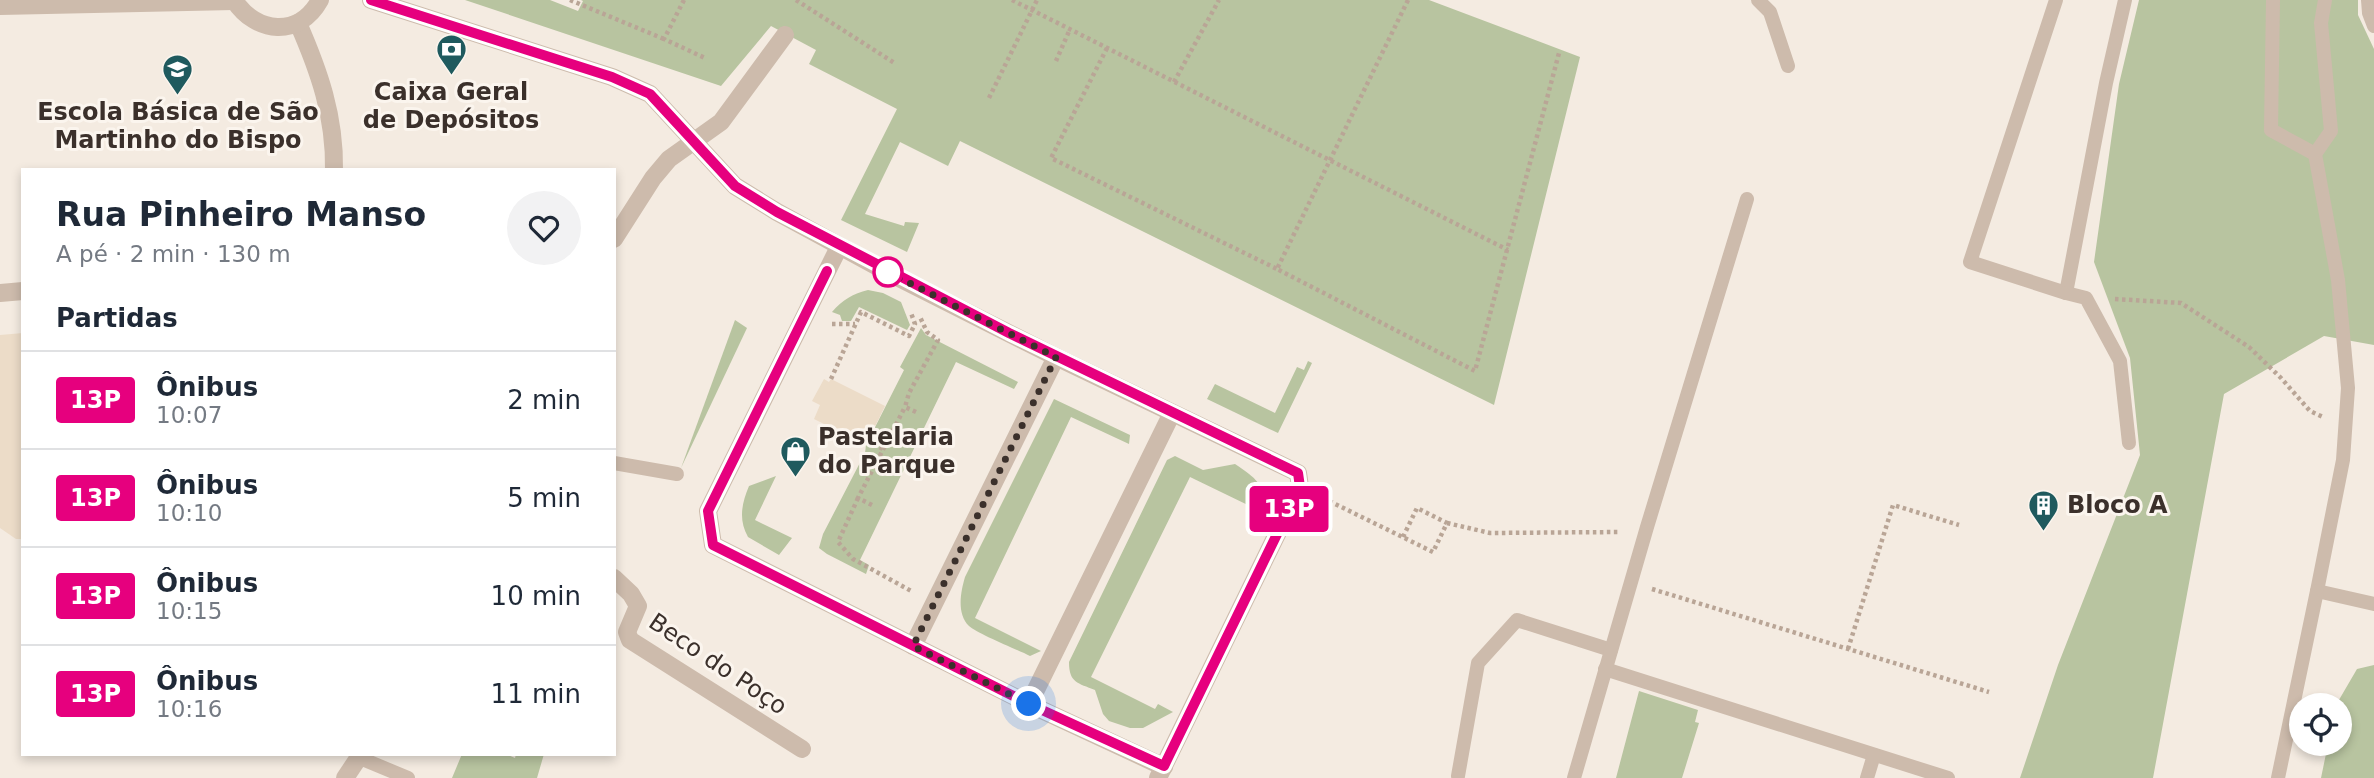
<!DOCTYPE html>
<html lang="pt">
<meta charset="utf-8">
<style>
body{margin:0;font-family:"DejaVu Sans",sans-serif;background:#f2f2f3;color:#1f2937;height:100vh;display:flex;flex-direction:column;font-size:26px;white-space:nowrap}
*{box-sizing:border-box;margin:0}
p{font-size:23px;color:#747a83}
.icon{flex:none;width:38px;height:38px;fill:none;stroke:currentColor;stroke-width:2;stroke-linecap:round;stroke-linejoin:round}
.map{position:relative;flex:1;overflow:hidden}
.drawer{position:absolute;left:21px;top:168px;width:595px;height:588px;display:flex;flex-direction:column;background:#fff;border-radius:0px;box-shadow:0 4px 10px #0003}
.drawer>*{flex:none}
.badge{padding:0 14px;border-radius:5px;font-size:24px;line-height:46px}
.tools{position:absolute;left:2289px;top:693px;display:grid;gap:14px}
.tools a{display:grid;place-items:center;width:63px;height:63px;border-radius:50%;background:#fff;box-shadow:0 4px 10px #0003;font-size:35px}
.you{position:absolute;width:35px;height:35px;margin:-18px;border:5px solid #fff;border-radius:50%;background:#1a73e8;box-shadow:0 0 0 10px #1a73e833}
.map>.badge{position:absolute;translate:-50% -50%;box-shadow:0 0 0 4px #fff}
h2{padding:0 35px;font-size:26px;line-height:63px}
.round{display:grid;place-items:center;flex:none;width:74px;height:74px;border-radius:37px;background:#f2f2f3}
.overview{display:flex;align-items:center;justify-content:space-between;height:119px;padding:0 35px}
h1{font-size:33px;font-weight:700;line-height:52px}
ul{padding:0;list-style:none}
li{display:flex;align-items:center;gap:21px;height:98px;padding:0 35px;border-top:2px solid #e0e1e3}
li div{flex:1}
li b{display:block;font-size:26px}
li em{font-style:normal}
li .badge{min-width:77px;font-weight:700;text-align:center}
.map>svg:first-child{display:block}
.green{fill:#b8c4a0}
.plaza{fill:#ecdcc8}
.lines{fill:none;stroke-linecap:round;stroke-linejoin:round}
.path{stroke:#b9a596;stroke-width:4.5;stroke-dasharray:3.5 3.5;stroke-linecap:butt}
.service{stroke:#cdbbac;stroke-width:14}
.minor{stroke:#cdbbac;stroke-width:18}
.tertiary{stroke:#cdbbac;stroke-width:18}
.line-casing{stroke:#fff;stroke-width:16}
.line{stroke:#e6007e;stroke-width:10}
.walk{stroke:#3b302b;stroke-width:7;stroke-dasharray:0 12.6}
.stop-dot{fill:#fff;stroke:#e6007e;stroke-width:3.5}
.labels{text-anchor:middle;stroke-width:6;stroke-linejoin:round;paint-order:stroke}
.poi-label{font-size:24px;font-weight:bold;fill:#3b302b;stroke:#fbf5ee}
.street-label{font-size:24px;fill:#3b302b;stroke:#fbf5ee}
</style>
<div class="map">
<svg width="2374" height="778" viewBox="0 0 2374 778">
<rect width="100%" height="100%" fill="#f4ebe1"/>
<g class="green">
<path d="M 465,0 L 550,0 L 578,11 L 583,1 L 581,0 L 1429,0 L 1580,57 L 1494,405 L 960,141 L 948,166 L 900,142 L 865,214 L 904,226 L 905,222 L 919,223 L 907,252 L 841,220 L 897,109 L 809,64 L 816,50 L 771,26 L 721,86 Z"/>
<path d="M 2139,0 L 2358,0 L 2358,15 L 2374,49 L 2374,345 L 2324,336 L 2224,394 L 2153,778 L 2020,778 L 2058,665 L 2140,455 L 2130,358 L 2094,262 L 2119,84 Z"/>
<path d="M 868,290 L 883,293 L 901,302 L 910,325 L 907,330 L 859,307 L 851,321 L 842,321 L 840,315 L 832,312 C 843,299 853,294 868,290 Z"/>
<path d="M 735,320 L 747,328 L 681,468 Z"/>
<path d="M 921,328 L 926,335 L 1018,382 L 1014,389 L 956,362 L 860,560 L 869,565 L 866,574 L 827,554 L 819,548 L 823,534 L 865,453 L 866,445 L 904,370 L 900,367 Z"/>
<path d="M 1308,361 L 1312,363 L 1278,433 L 1207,399 L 1215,384 L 1275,413 L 1297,367 L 1304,370 Z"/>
<path d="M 1054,399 L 1130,435 L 1129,444 L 1071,417 L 975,618 L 1041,651 L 1030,656 C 1018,650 976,633 969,626 C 956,613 961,591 965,577 Z"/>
<path d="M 1175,456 L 1203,470 L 1235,464 C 1256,478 1264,484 1268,510 L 1260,520 L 1251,515 L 1254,508 L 1190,477 L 1091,677 L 1155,709 L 1158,704 L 1173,712 L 1143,728 L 1130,728 L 1109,721 L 1103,714 L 1095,690 C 1078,683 1069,683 1069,662 L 1167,460 Z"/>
<path d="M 776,476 L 755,520 L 792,538 L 779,555 L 748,537 C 738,519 742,503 749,486 Z"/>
<path d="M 2374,665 L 2374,778 L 2321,778 L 2328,744 L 2340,744 L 2340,705 L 2336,705 L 2357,669 Z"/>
<path d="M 1639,691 L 1698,710 L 1695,722 L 1699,723 L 1682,778 L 1616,778 Z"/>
<path d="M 462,754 L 506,754 L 515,758 L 516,754 L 544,754 L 537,778 L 452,778 Z"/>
</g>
<g class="plaza">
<path d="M 23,333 L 23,539 L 16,539 L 0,528 L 0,335 Z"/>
<path d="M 824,379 L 829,382 L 831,379 L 885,406 L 866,445 L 814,419 L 820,405 L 812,401 Z"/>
</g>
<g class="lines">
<g class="path">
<path d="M 570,0 L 664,39"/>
<path d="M 684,0 L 664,39 L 705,58"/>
<path d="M 796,0 L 896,64"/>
<path d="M 1012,0 L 1508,250"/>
<path d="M 1408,0 L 1277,269 L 1475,371 L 1559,53"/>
<path d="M 1107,48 L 1051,158 L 1277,269"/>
<path d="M 1056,61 L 1070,29"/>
<path d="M 1174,82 L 1219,0"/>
<path d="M 989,98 L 1037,0"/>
<path d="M 2115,299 L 2181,303 L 2249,347 L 2281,378 L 2310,411 L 2323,417"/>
<path d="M 832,324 L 855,324"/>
<path d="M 831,379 L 861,312 L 909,336 L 915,324 L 911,313"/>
<path d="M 916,412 L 905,407 L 909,393 L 938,340 L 927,332 L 920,317"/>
<path d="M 867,441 L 883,449"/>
<path d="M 858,498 L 838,542 L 853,559 L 913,592"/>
<path d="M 1323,498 L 1433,552 L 1447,523 L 1417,508 L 1403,537"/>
<path d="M 872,505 L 858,498 L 905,407"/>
<path d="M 1447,523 L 1490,533 L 1620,532"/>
<path d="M 1652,589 L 1989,692"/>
<path d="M 1848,649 L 1893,505 L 1959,525"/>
</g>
<g class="service">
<path d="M 1758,0 L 1770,12 L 1788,66"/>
<path d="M 2056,0 L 1970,262 L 2066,293 L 2106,83 L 2125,0"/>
<path d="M 2273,0 L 2271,130 L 2315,154"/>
<path d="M 2325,0 L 2321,23 L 2331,131 L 2315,154 L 2338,280 L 2348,388 L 2343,460 L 2317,591 L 2374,604"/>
<path d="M 2368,0 L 2369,13 L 2374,26"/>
<path d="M 2066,293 L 2086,298 L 2120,361 L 2129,443"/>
<path d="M 614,463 L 677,474"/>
<path d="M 1605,669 L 1948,778"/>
<path d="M 360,758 L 408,778"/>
<path d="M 1458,776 L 1478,663 L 1517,620 L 1611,650"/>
<path d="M 1574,778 L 1647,527 L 1747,199"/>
<path d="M 1867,778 L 1874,755"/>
<path d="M 2278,778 L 2317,591"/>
</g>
<g class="minor">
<path d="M 371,0 L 612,77 L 650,94 L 735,186 L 777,212 L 891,274 L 1056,357 L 1298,473 L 1300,487 L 1158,778"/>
<path d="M 298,23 C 319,71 335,116 334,170"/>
<path d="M 614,239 L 653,178 L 669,159 L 721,122 L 785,35"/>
<path d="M 839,247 L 708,511 L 713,545 L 1029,704 L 1164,767"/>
<path d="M 0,293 L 23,291"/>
<path d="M 614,578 L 631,594 L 638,606 L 627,632 L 630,640 L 802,749"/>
<path d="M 913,646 L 1056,357"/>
<path d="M 1029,704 L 1172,413"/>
<path d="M 345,778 L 361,754"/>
</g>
<g class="tertiary">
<path d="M 234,0 C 256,34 299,38 320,0"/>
<path d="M 0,6 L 234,1"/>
</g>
</g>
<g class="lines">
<defs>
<path id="line" d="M 371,0 L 612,77 L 650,94 L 735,186 L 777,212 L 1009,333 L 1298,473 L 1300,487 L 1164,766 L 1029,704 L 713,545 L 708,511 L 827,271"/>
</defs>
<use href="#line" class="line-casing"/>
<use href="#line" class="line"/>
<path class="walk" d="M 888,272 L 1056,357 L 913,646 L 1029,704"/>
</g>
<defs>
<symbol id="bank-pin" viewBox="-11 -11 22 30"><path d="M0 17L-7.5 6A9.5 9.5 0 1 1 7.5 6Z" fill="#1f5a5e" stroke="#fbf5ee"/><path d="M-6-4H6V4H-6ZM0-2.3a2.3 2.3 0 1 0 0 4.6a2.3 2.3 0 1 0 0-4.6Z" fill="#fff"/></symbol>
<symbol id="school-pin" viewBox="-11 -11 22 30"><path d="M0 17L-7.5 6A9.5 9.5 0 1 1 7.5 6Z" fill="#1f5a5e" stroke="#fbf5ee"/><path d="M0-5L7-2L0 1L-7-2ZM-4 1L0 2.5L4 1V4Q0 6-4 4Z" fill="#fff"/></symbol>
<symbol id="shop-pin" viewBox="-11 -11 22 30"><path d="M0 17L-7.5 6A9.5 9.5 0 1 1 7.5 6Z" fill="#1f5a5e" stroke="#fbf5ee"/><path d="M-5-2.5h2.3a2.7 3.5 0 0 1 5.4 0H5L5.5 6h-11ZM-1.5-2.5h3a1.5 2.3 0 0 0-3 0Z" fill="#fff"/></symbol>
<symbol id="building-pin" viewBox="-11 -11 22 30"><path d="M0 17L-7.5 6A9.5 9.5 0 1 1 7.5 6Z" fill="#1f5a5e" stroke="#fbf5ee"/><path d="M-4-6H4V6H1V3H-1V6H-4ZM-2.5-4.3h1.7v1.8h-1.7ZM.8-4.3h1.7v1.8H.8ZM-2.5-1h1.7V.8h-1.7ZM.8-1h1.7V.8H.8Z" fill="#fff"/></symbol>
</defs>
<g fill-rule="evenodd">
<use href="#bank-pin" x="434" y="32" width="35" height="47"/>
<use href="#school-pin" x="160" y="52" width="35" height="47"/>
<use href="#shop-pin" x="778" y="434" width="35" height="47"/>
<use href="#building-pin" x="2026" y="488" width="35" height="47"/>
</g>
<circle class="stop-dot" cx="888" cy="272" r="14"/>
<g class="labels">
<g class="poi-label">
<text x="451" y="100">Caixa Geral<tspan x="451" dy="28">de Depósitos</tspan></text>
<text x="178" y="120">Escola Básica de São<tspan x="178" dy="28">Martinho do Bispo</tspan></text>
<text x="818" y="445" text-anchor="start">Pastelaria<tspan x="818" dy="28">do Parque</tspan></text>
<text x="2067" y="513" text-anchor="start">Bloco A</text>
</g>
<g class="street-label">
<text transform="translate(718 664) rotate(34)" y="8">Beco do Poço</text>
</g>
</g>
</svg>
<div class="tools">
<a><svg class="icon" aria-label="locate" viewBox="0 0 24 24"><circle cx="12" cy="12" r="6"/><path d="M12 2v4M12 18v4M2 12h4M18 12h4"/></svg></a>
</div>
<div class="you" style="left:1029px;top:704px"></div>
<b class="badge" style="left:1289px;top:509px;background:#e6007e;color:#fff">13P</b>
<section class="drawer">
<div class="overview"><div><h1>Rua Pinheiro Manso</h1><p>A pé · 2 min · 130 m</p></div><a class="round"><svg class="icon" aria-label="heart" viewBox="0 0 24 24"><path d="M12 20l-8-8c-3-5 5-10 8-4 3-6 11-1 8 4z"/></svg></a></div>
<h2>Partidas</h2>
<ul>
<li><span class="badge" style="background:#e6007e;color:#fff">13P</span><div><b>Ônibus</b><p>10:07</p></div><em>2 min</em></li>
<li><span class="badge" style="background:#e6007e;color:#fff">13P</span><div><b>Ônibus</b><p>10:10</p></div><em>5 min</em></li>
<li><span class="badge" style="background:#e6007e;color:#fff">13P</span><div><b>Ônibus</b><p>10:15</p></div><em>10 min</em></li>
<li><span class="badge" style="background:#e6007e;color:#fff">13P</span><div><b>Ônibus</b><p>10:16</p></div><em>11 min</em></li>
</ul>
</section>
</div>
